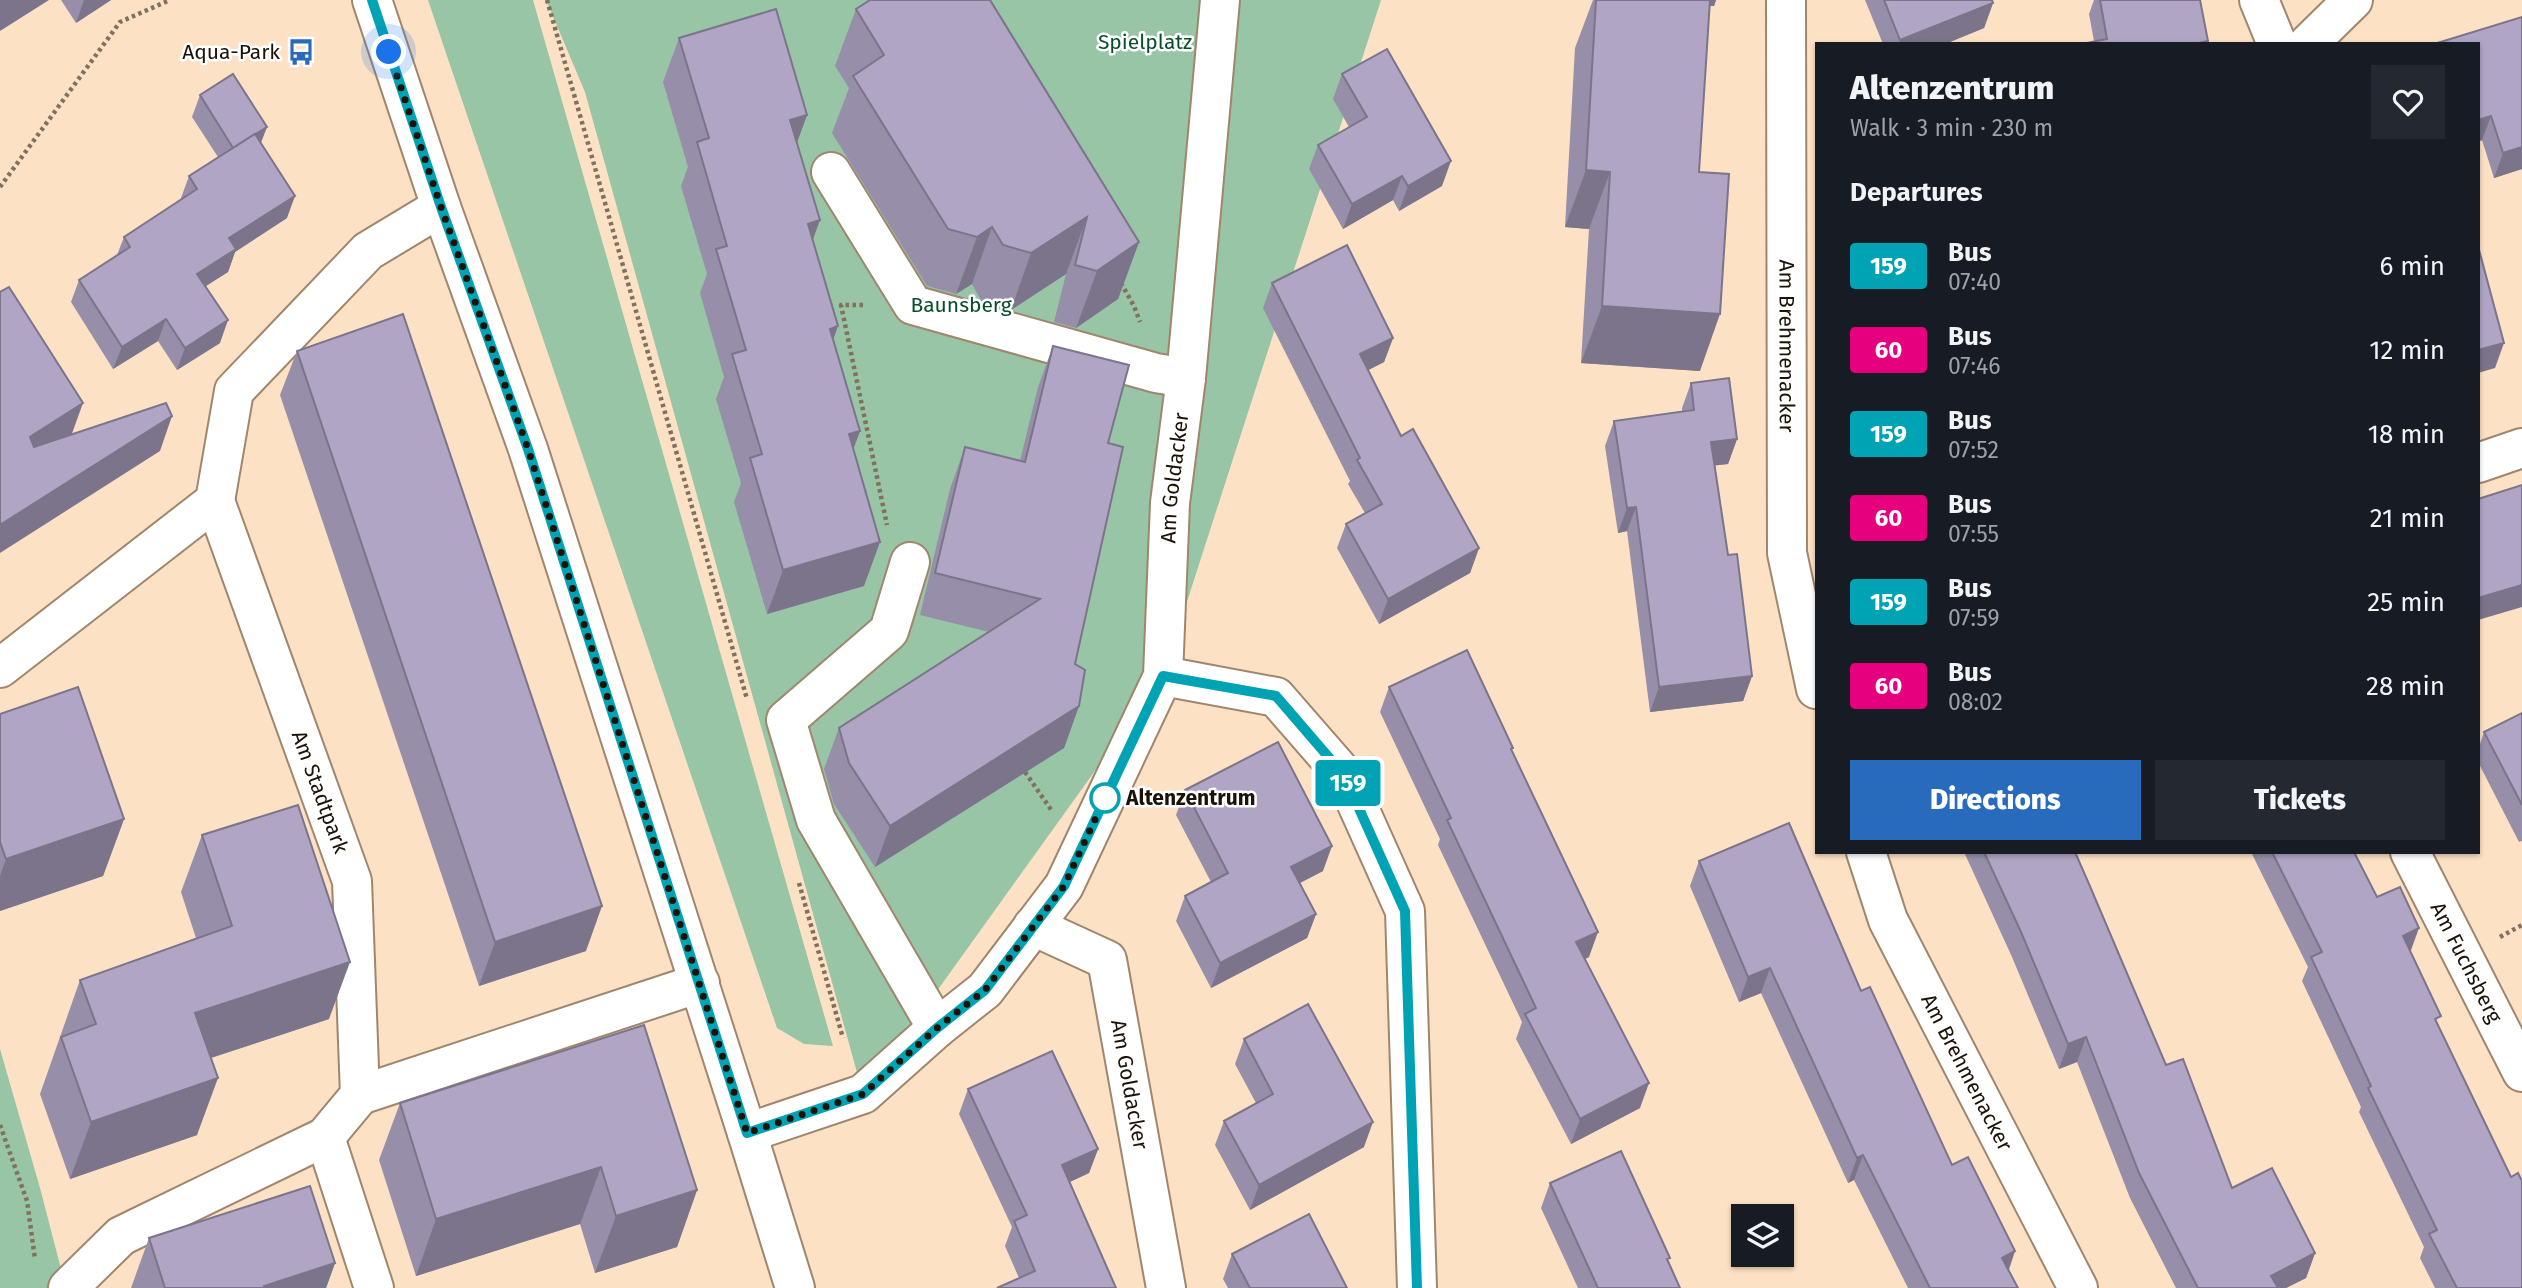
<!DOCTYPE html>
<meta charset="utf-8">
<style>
body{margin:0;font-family:"Fira Sans",sans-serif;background:#242831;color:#f1f3f6;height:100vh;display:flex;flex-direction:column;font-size:26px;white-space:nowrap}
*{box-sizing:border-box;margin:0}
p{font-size:23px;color:#9ea1a6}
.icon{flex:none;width:38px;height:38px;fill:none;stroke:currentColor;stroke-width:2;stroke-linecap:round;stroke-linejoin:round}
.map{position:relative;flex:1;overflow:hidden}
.panel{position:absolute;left:1815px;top:42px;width:665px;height:812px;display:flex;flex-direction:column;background:#171b24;border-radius:0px;box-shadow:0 2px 5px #0004}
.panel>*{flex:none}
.badge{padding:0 14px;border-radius:5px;font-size:24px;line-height:46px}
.buttons{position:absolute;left:1731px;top:1204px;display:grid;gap:14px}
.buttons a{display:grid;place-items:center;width:63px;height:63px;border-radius:0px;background:#171b24;box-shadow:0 2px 5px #0004;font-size:35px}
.you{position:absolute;width:35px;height:35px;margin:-18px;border:5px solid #fff;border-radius:50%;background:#1a73e8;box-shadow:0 0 0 10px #1a73e833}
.map>.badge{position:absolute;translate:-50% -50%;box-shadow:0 0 0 4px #fff}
h2{padding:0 35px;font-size:26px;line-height:63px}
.round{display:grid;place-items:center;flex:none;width:74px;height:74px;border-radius:0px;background:#242831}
.head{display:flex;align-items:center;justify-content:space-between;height:119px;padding:0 35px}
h1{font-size:33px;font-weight:800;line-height:52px}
.action{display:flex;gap:14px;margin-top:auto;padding:14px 35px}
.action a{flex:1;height:80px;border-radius:0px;background:#286abb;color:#fff;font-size:28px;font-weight:800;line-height:80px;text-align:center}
.action a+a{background:#242831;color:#f1f3f6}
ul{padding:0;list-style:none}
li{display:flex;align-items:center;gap:21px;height:84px;padding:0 35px}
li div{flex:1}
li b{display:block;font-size:26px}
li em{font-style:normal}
li .badge{min-width:77px;font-weight:700;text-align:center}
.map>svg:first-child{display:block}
.green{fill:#97c5a6}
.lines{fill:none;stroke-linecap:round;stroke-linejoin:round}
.minor-casing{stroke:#9f866d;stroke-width:42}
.major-casing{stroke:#9f866d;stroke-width:42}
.path{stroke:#81705e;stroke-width:4.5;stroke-dasharray:3.5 3.5;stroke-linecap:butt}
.minor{stroke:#fff;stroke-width:38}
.major{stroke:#fff;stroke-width:38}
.wall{fill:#978ea9}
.shaded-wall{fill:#7b748a}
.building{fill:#b0a5c5;stroke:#7b748a;stroke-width:2}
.line-casing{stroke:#fff;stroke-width:16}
.line{stroke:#00a3b4;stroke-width:10}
.walk{stroke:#1b1208;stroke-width:7;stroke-dasharray:0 12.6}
.stop-dot{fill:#fff;stroke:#00a3b4;stroke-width:3.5}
.labels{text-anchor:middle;stroke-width:5;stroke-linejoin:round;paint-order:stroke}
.park-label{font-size:21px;fill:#074e2b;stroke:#fff}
.poi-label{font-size:21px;fill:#1b1208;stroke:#fff;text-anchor:end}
.street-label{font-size:21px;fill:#1b1208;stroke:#fff}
.stop-label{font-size:21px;font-weight:bold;fill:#1b1208;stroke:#fff;text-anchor:start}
</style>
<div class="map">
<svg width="2522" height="1288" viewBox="0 0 2522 1288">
<rect width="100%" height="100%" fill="#fce1c5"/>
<g class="green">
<path d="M 428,0 L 533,0 L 833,1046 L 804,1044 L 777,1028 Z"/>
<path d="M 546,0 L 1381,0 L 1163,676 L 863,1094 L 585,92 Z"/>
<path d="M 0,1049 L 40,1188 L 66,1288 L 0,1288 Z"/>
</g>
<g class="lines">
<defs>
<g id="minor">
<path id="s1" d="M 1786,0 L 1787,553 L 1816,689"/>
<path d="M 2259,0 L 2277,44"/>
<path d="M 2308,44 L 2353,0"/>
<path d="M 831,172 L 913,305 L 1156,373 L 1186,378"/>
<path d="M 2478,463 L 2522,448"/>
<path d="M 910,562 L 889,631 L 786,720 L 816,820 L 937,1028"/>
<path d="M 0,668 L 215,501 L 234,391 L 368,251 L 441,207"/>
<path d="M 1163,676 L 1276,697 L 1344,775 L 1405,911 L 1417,1288"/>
<path id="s2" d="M 1866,852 L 1888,920 L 2078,1288"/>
<path id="s3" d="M 2410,852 L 2522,1072"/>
<path id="s4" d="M 1033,926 L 1107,960 L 1166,1288"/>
<path d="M 360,1095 L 700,983"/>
<path id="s5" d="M 747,1133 L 863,1094 L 937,1028 L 985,990 L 1064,886 L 1163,676 L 1170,503 L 1186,378 L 1220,0"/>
<path d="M 325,1137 L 374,1288"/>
<path d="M 68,1288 L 121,1236 L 325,1137 L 360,1095 L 352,881 L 215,501"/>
</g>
<path id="major" d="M 372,0 L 441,207 L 528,449 L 747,1133 L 795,1288"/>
</defs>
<use href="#minor" class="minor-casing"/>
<use href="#major" class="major-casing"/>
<g class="path">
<path d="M 547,0 L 747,699"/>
<path d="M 0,187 L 120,22 L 170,0"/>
<path d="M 1121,283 L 1134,306 L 1140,322"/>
<path d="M 863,305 L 841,305 L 887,525"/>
<path d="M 1025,772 L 1052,811"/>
<path d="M 799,883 L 843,1038"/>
<path d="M 2500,937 L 2522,925"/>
<path d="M 0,1125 L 27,1201 L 35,1259"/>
</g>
<use href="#minor" class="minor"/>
<use href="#major" class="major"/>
</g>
<g class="wall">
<path d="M 61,0 L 111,0 L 76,23 Z"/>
<path d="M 1593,0 L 1716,0 L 1714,6 L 1709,6 L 1699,172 L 1700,371 L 1581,363 L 1589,229 L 1565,227 L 1575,48 Z"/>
<path d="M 1865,0 L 1992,0 L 1993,3 L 1984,28 L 1945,44 L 1883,44 Z"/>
<path d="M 2094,0 L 2200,0 L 2208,41 L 2207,44 L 2082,44 L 2094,41 L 2089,14 Z"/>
<path d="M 856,9 L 1139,242 L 1118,299 L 1076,328 L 1054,322 L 1066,274 L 1011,310 L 982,302 L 972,284 L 956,294 L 927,286 L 832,133 L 849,88 L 835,66 Z"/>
<path d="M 2522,17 L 2522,169 L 2494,178 L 2482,140 L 2478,142 L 2478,44 Z"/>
<path d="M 679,38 L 807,115 L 797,142 L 813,239 L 833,341 L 860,431 L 853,449 L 864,586 L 767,614 L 734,502 L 741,483 L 716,399 L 724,377 L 700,293 L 707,274 L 681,186 L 688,167 L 663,82 Z"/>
<path d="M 1342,74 L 1442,186 L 1399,211 L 1393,200 L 1343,229 L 1309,169 L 1318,145 L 1349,127 L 1333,99 Z"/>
<path d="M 200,95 L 261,143 L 287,218 L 235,252 L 228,272 L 205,286 L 220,343 L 177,370 L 158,341 L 113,369 L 71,302 L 79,280 L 117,255 L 124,237 L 182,199 L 181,198 L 189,176 L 218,157 L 192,117 Z"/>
<path d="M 1272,283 L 1393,338 L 1384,362 L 1368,370 L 1401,436 L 1479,548 L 1470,573 L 1379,624 L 1337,548 L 1346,524 L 1365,513 L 1348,484 L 1350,481 L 1263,308 Z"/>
<path d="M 1053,346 L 1108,443 L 1075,664 L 1079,706 L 1064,748 L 875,867 L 834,804 L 824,769 L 839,728 L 989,632 L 920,615 L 950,489 L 965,447 L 1020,461 L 1038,387 Z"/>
<path d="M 297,351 L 586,951 L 479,986 L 280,395 Z"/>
<path d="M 1691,383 L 1737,439 L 1728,464 L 1715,465 L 1728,555 L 1752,676 L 1743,701 L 1650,712 L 1627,531 L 1618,533 L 1605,446 L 1614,421 L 1682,412 L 1682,408 Z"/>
<path d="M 1389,687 L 1512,751 L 1589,957 L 1585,959 L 1640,1108 L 1571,1144 L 1516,1039 L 1522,1022 L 1438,845 L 1440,839 L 1380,712 Z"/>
<path d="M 2522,713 L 2522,841 L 2519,842 L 2478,762 L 2478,750 L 2484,732 Z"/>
<path d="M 0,714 L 124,819 L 103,876 L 0,911 Z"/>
<path d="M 1185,790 L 1323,871 L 1300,883 L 1316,914 L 1307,938 L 1211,988 L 1176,921 L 1185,896 L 1211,882 L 1176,815 Z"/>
<path d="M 202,835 L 329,1019 L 211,1058 L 197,1135 L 70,1179 L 40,1094 L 80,980 L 196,938 L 181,892 Z"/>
<path d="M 1964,852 L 2075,852 L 2166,1065 L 2232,1188 L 2315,1253 L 2306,1278 L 2286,1288 L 2176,1288 L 2130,1198 L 2077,1062 L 2059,1069 L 2012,957 Z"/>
<path d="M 2251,852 L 2354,852 L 2377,897 L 2411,953 L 2438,1024 L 2522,1288 L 2435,1288 L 2420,1258 L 2424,1247 L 2359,1112 L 2361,1107 L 2302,981 L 2308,967 Z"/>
<path d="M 1699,861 L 1861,991 L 1952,1165 L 2015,1251 L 2009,1270 L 2018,1288 L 1908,1288 L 1854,1180 L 1848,1183 L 1761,993 L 1739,1002 L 1690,886 Z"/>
<path d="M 1244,1039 L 1364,1147 L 1250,1210 L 1215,1145 L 1224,1121 L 1256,1103 L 1235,1064 Z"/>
<path d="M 968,1089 L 1098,1149 L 1089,1173 L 1069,1182 L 1116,1288 L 1019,1278 L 1005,1246 L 1012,1227 L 959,1114 Z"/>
<path d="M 400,1103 L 697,1190 L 677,1247 L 595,1273 L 580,1224 L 416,1276 L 379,1160 Z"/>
<path d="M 1550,1183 L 1668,1263 L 1680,1288 L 1578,1288 L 1541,1208 Z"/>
<path d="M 149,1238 L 335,1263 L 326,1288 L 131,1288 Z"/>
<path d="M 1232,1254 L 1347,1288 L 1228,1288 L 1223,1279 Z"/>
</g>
<g class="shaded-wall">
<path d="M 0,0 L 49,0 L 0,31 Z"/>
<path d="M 84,0 L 111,0 L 76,23 Z"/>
<path d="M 1694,0 L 1716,0 L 1714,6 L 1692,6 Z"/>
<path d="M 1993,3 L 1984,28 L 1945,44 L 1899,44 L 1900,40 Z"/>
<path d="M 807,115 L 791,159 L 790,120 Z"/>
<path d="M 2491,116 L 2482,140 L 2478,142 L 2478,120 Z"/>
<path d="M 267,127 L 259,148 L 233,148 Z"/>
<path d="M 2522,147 L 2522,169 L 2494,178 L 2503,153 Z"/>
<path d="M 1451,161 L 1442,186 L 1399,211 L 1408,186 Z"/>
<path d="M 1586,170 L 1610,172 L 1589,229 L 1565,227 Z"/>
<path d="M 1402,176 L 1393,200 L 1343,229 L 1352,204 Z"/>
<path d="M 295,196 L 287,218 L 235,252 L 228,272 L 189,297 L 197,274 L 229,238 Z"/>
<path d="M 1087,217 L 1066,274 L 1011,310 L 1031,253 Z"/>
<path d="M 820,220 L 804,264 L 808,224 Z"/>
<path d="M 992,227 L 972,284 L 956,294 L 977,237 Z"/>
<path d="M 1139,242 L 1118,299 L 1076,328 L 1097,271 Z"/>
<path d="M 1602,306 L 1720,314 L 1700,371 L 1581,363 Z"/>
<path d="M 166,319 L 158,341 L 113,369 L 122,347 Z"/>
<path d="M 228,320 L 220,343 L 177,370 L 185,348 Z"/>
<path d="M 838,326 L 822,371 L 830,329 Z"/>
<path d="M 1393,338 L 1384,362 L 1351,379 L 1360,354 Z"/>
<path d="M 2504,343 L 2495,368 L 2478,373 L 2478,350 Z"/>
<path d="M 83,403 L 70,439 L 17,472 L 30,437 Z"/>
<path d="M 172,416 L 160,451 L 0,553 L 0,525 Z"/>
<path d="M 860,431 L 844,475 L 849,434 Z"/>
<path d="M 1737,439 L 1728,464 L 1702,467 L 1711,442 Z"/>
<path d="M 1636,507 L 1627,531 L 1618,533 L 1627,508 Z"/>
<path d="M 880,542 L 864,586 L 767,614 L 783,570 Z"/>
<path d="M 1479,548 L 1470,573 L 1379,624 L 1388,599 Z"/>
<path d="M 2522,585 L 2522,607 L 2478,620 L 2478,598 Z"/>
<path d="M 1752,676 L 1743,701 L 1650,712 L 1659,687 Z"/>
<path d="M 1079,706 L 1064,748 L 875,867 L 890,826 Z"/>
<path d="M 124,819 L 103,876 L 0,911 L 0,876 L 6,859 Z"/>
<path d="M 1332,846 L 1323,871 L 1282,892 L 1291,867 Z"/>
<path d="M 602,906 L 586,951 L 479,986 L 495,942 Z"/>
<path d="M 1316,914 L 1307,938 L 1211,988 L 1220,963 Z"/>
<path d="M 2419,928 L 2410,953 L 2403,936 Z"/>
<path d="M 1598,932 L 1589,957 L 1567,967 L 1576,942 Z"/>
<path d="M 350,962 L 329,1019 L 174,1070 L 195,1013 Z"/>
<path d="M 1770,968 L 1761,993 L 1739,1002 L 1748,977 Z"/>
<path d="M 2086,1037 L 2077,1062 L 2059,1069 L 2068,1044 Z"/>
<path d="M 218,1078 L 197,1135 L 70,1179 L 91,1122 Z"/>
<path d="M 1649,1083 L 1640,1108 L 1571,1144 L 1580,1119 Z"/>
<path d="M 1373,1122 L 1364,1147 L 1250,1210 L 1259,1185 Z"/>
<path d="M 1098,1149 L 1089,1173 L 1053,1190 L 1062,1165 Z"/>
<path d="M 1863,1155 L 1854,1180 L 1848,1183 L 1857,1158 Z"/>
<path d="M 601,1167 L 580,1224 L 416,1276 L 436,1219 Z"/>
<path d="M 697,1190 L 677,1247 L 595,1273 L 616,1216 Z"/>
<path d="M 2015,1251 L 2006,1276 L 2002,1258 Z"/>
<path d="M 2315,1253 L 2306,1278 L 2286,1288 L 2267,1288 L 2271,1276 Z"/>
<path d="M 335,1263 L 326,1288 L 264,1288 L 264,1286 Z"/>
</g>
<g class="building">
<path d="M 870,0 L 990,0 L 1139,242 L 1097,271 L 1075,265 L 1087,217 L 1031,253 L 1003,245 L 992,227 L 977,237 L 948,229 L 853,76 L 884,55 L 856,9 Z"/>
<path d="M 1596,0 L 1710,0 L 1699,172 L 1729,174 L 1720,314 L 1602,306 L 1610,172 L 1586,170 Z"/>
<path d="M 1884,0 L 1992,0 L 1993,3 L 1900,40 Z"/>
<path d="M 2100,0 L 2200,0 L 2208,41 L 2194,44 L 2082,44 L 2107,39 Z"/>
<path d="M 776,9 L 807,115 L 790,120 L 820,220 L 808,224 L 838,326 L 830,329 L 860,431 L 849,434 L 880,542 L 783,570 L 750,458 L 762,454 L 732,354 L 746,350 L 716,249 L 727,246 L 697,142 L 709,138 L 679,38 Z"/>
<path d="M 2522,17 L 2522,147 L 2503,153 L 2491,116 L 2478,120 L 2478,44 L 2434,44 Z"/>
<path d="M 1387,49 L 1451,161 L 1408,186 L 1402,176 L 1352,204 L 1318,145 L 1367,117 L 1342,74 Z"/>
<path d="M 233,74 L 267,127 L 233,148 L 200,95 Z"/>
<path d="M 255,134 L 295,196 L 229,238 L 236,249 L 197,274 L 228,320 L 185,348 L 166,319 L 122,347 L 79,280 L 130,247 L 124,237 L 197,189 L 189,176 Z"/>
<path d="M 1347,245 L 1393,338 L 1360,354 L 1401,436 L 1413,429 L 1479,548 L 1388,599 L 1346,524 L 1382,504 L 1357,460 L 1360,458 L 1272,283 Z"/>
<path d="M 2478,246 L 2504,343 L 2478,350 Z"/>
<path d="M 9,287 L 83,403 L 30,437 L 34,447 L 166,403 L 172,416 L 0,525 L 0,292 Z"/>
<path d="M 403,314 L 602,906 L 495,942 L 297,351 Z"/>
<path d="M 1053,346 L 1129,365 L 1108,443 L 1123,447 L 1075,664 L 1085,670 L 1079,706 L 890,826 L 849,763 L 839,728 L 1040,599 L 935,573 L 965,447 L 1025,462 Z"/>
<path d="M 1729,378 L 1737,439 L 1711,442 L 1728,555 L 1737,554 L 1752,676 L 1659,687 L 1636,507 L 1627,508 L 1614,421 L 1694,410 L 1691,383 Z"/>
<path d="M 2522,485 L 2522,585 L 2478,598 L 2478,499 Z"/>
<path d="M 1467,650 L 1513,748 L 1511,749 L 1598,932 L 1576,942 L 1649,1083 L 1580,1119 L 1525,1014 L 1536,1008 L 1447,820 L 1451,818 L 1389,687 Z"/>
<path d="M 78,687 L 124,819 L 6,859 L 0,842 L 0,714 Z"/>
<path d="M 2522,713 L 2522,805 L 2484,732 Z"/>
<path d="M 1278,742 L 1332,846 L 1291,867 L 1316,914 L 1220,963 L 1185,896 L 1228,873 L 1185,790 Z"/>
<path d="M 298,805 L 350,962 L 195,1013 L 218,1078 L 91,1122 L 61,1037 L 96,1024 L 80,980 L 232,926 L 202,835 Z"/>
<path d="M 1789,823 L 1861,991 L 1870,987 L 1952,1165 L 1968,1157 L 2015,1251 L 2002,1258 L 2018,1288 L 1930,1288 L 1863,1155 L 1857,1158 L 1770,968 L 1748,977 L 1699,861 Z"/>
<path d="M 1984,852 L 2075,852 L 2089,884 L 2166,1065 L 2183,1059 L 2232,1188 L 2272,1168 L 2315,1253 L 2271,1276 L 2278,1288 L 2198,1288 L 2139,1173 L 2086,1037 L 2068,1044 L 2021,932 Z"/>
<path d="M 2272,852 L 2354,852 L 2377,897 L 2400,887 L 2419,928 L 2403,936 L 2441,1016 L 2435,1019 L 2511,1177 L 2518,1173 L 2522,1181 L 2522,1288 L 2457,1288 L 2429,1234 L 2437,1230 L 2368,1088 L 2371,1086 L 2311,957 L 2322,952 Z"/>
<path d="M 1308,1004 L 1373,1122 L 1259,1185 L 1224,1121 L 1273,1094 L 1244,1039 Z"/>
<path d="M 644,1025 L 697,1190 L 616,1216 L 601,1167 L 436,1219 L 400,1103 Z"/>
<path d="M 1052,1051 L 1098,1149 L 1062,1165 L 1116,1288 L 997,1288 L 1035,1271 L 1014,1221 L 1027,1215 L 968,1089 Z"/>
<path d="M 1621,1151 L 1670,1258 L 1667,1259 L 1680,1288 L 1598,1288 L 1550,1183 Z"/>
<path d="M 310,1186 L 335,1263 L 264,1286 L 265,1288 L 165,1288 L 149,1238 Z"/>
<path d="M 1309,1214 L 1347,1288 L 1250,1288 L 1232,1254 Z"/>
</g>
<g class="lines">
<defs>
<path id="line" d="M 372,0 L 441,207 L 528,449 L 747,1133 L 863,1094 L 937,1028 L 985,990 L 1064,886 L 1163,676 L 1276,696 L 1344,775 L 1405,911 L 1417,1288"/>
</defs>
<use href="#line" class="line-casing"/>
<use href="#line" class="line"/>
<path class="walk" d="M 389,52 L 441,207 L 528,449 L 747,1133 L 863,1094 L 937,1028 L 985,990 L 1064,886 L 1105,798"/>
</g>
<defs>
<symbol id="bus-bare" viewBox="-9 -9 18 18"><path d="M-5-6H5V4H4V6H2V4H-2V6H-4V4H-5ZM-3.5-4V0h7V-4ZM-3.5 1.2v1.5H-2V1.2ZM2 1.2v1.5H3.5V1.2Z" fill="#286abb" stroke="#fff" stroke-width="2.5" paint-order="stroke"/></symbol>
</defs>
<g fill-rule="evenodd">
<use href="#bus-bare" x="282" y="33" width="38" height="38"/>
</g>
<circle class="stop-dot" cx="1105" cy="798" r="14"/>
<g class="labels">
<g class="park-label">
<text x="1145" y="49">Spielplatz</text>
<text x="961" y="312">Baunsberg</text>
</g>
<g class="poi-label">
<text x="280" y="59">Aqua-Park</text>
</g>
<g class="street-label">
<text dy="7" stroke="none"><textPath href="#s1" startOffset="346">Am Brehmenacker</textPath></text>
<text dy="7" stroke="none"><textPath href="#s5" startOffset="844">Am Goldacker</textPath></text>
<text transform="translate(320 792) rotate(70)" y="7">Am Stadtpark</text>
<text dy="7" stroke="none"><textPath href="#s3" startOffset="124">Am Fuchsberg</textPath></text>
<text dy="7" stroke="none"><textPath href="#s2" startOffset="243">Am Brehmenacker</textPath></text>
<text dy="7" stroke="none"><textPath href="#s4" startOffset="208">Am Goldacker</textPath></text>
</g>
<g class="stop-label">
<text x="1126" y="805">Altenzentrum</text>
</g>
</g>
</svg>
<div class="buttons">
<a><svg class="icon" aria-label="layers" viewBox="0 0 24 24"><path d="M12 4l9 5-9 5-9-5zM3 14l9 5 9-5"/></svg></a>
</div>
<div class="you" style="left:389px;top:52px"></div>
<b class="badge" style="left:1348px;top:783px;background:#00a3b4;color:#fff">159</b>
<section class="panel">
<div class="head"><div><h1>Altenzentrum</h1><p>Walk · 3 min · 230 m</p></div><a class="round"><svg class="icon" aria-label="heart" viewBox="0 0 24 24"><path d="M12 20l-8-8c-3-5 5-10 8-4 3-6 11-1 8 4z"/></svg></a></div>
<h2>Departures</h2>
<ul>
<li><span class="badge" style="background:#00a3b4;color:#fff">159</span><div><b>Bus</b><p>07:40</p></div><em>6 min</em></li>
<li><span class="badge" style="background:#e6007e;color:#fff">60</span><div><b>Bus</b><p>07:46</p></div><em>12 min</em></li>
<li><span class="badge" style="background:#00a3b4;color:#fff">159</span><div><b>Bus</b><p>07:52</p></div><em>18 min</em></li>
<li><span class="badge" style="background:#e6007e;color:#fff">60</span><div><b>Bus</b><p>07:55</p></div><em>21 min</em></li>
<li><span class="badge" style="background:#00a3b4;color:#fff">159</span><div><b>Bus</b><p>07:59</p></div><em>25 min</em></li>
<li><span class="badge" style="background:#e6007e;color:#fff">60</span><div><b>Bus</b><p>08:02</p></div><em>28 min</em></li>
</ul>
<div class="action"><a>Directions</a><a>Tickets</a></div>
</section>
</div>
